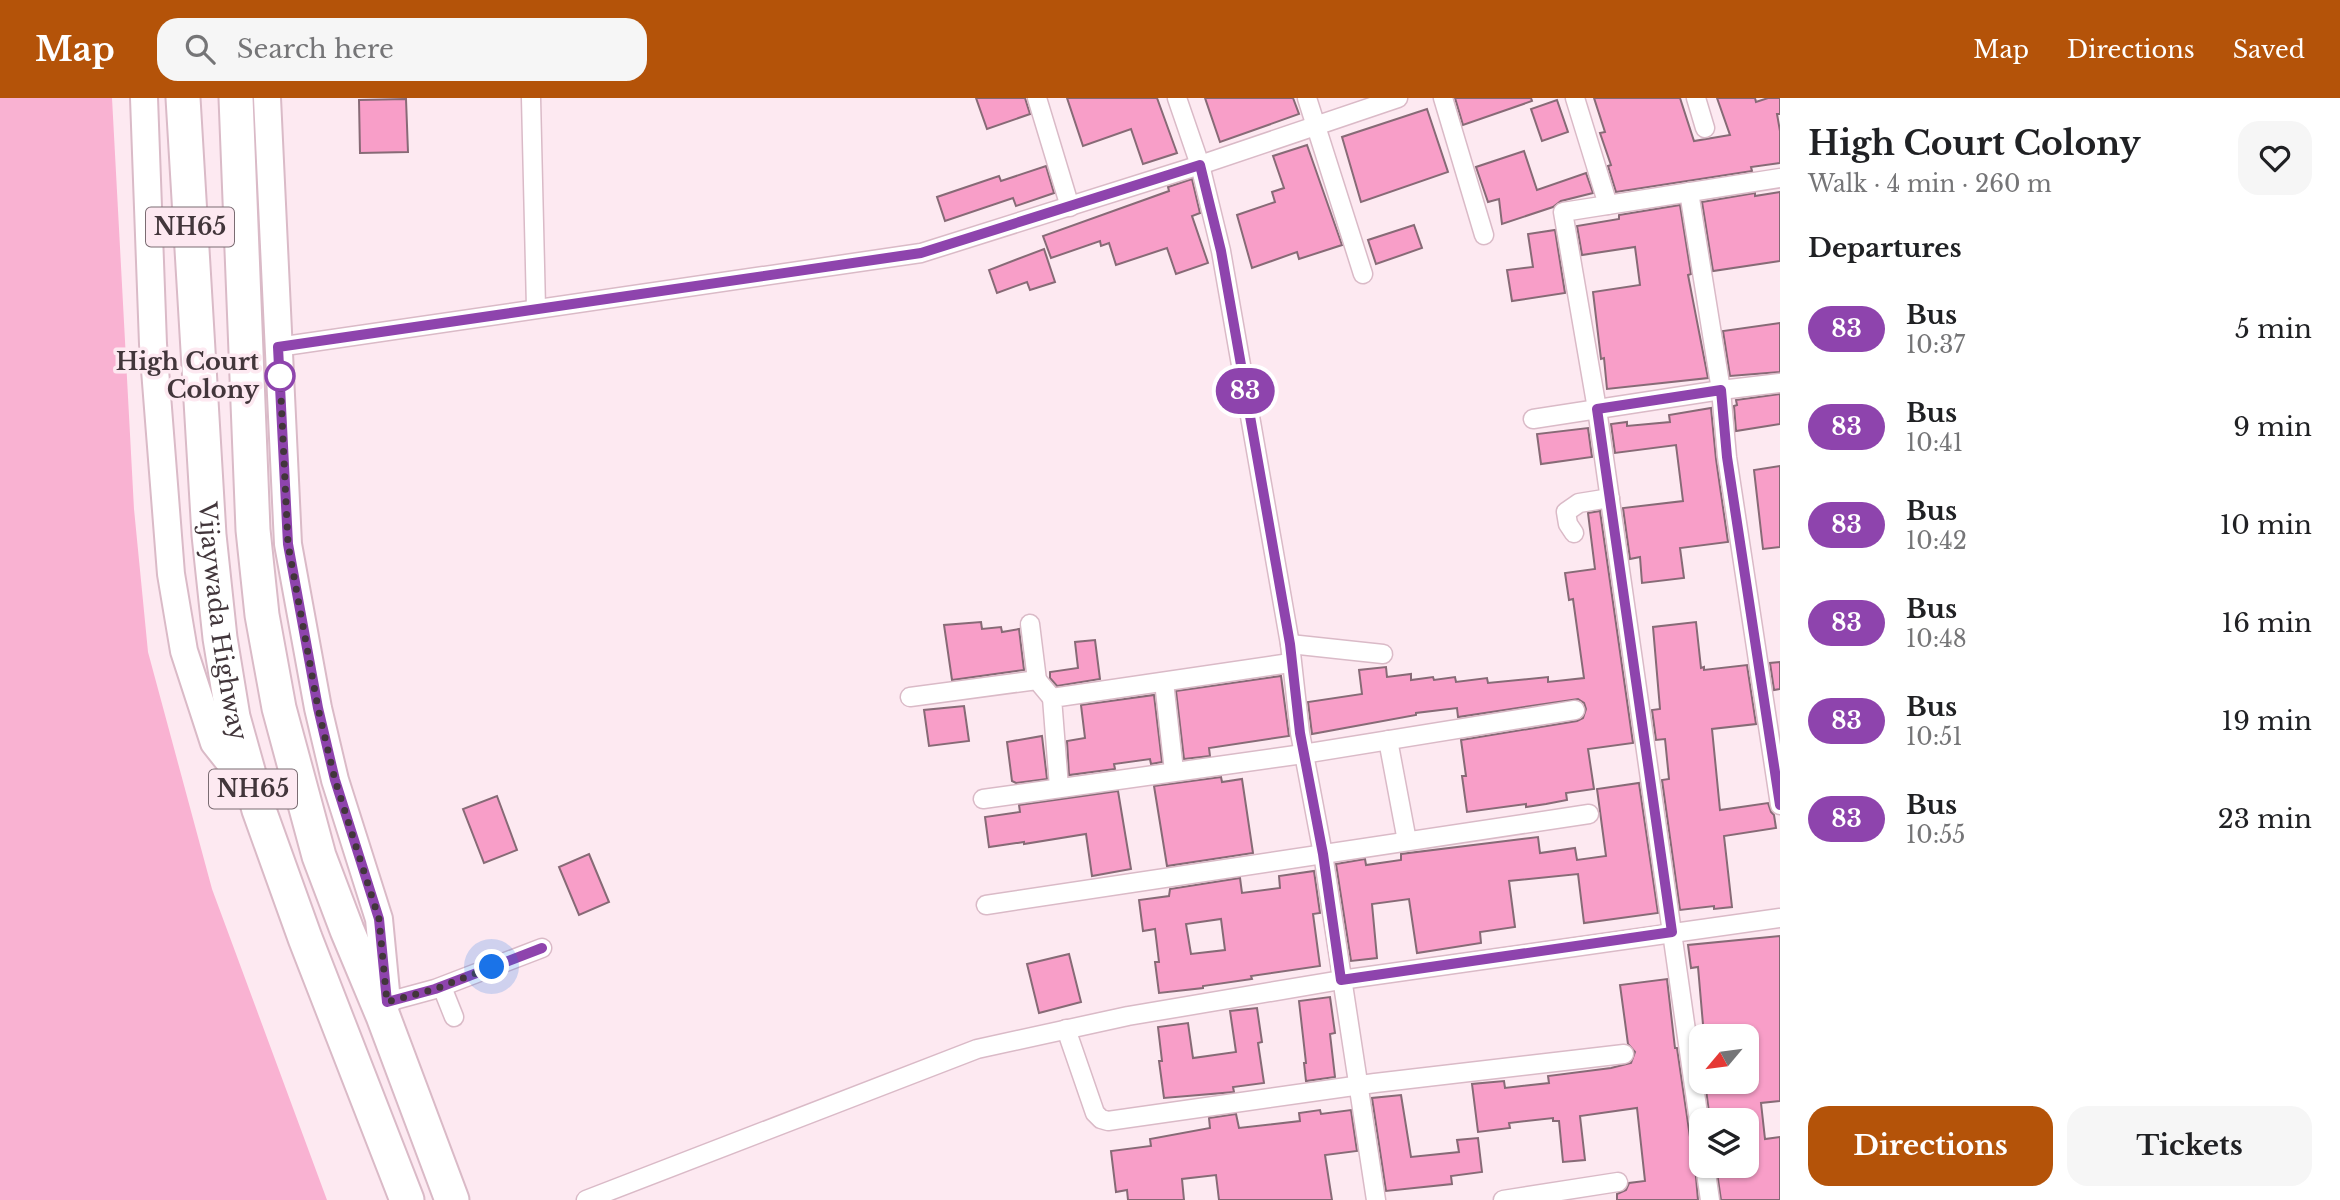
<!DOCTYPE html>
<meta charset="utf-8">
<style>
body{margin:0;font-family:"Libre Baskerville",serif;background:#f6f6f6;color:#202124;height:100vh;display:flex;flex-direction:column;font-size:26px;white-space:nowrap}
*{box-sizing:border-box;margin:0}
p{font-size:23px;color:#757577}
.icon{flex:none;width:38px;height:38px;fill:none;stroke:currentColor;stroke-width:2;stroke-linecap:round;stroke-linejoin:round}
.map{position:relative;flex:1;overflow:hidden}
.details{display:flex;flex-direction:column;background:#fff;width:560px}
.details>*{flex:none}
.badge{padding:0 14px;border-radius:23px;font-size:24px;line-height:46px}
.needle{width:46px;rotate:241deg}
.tools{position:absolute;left:1689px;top:926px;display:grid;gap:14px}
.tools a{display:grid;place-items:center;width:70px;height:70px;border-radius:14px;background:#fff;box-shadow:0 2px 5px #0004;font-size:35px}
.you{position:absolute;width:35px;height:35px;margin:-18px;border:5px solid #fff;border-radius:50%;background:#1a73e8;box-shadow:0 0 0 10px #1a73e833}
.map>.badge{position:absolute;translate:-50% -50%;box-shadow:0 0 0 4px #fff}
h2{padding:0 28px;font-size:26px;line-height:63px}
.round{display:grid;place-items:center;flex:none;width:74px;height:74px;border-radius:21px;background:#f6f6f6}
.overview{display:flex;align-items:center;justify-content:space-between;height:119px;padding:0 28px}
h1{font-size:33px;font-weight:700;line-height:52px}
.cta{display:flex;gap:14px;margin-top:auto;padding:14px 28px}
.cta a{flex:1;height:80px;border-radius:21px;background:#b45309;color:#fff;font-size:28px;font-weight:700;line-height:80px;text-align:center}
.cta a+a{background:#f6f6f6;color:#202124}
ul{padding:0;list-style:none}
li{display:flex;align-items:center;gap:21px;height:98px;padding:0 28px}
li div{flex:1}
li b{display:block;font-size:26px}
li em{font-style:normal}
li .badge{min-width:77px;font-weight:700;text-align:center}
header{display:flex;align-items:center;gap:42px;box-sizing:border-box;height:98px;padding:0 35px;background:#b45309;color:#fff}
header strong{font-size:33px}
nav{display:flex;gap:38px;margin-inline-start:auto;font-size:24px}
.search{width:490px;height:63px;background:#f6f6f6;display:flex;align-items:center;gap:18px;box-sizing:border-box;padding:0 24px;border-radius:21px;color:#757577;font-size:26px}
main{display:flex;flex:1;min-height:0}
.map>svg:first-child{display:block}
.green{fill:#f9b2d2}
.building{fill:#f89ec8;stroke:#876a76;stroke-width:2;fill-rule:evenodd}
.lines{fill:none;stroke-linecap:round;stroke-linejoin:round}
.street-casing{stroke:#dabac7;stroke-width:21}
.secondary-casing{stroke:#dabac7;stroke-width:30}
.highway-casing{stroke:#dabac7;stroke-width:37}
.street{stroke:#fff;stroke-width:18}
.secondary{stroke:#fff;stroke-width:26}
.highway{stroke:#fff;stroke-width:33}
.line-casing{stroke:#fff;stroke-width:16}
.line{stroke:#8e44ad;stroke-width:10}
.walk{stroke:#42363b;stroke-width:7;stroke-dasharray:0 12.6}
.stop-dot{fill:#fff;stroke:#8e44ad;stroke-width:3.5}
.labels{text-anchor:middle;stroke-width:7;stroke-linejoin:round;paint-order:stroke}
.shield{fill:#fde9f1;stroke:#7a6c72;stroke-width:2}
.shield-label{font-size:23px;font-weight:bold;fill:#42363b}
.stop-label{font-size:24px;font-weight:bold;fill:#42363b;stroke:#fde9f1;text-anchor:end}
.street-label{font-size:24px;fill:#42363b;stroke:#fde9f1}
</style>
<header>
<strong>Map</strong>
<div class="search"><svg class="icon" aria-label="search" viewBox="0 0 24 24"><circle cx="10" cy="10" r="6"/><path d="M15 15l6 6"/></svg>Search here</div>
<nav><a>Map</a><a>Directions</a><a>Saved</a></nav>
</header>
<main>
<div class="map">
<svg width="1780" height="1102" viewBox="0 0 1780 1102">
<rect width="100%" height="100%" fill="#fde9f1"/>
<path class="green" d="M 0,0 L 112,0 L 134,411 L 148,554 L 212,791 L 327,1102 L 0,1102 Z"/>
<g class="building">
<path d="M 976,0 L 1025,0 L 1030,16 L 987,31 Z"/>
<path d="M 1067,0 L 1157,0 L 1177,55 L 1143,66 L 1131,31 L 1083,48 Z"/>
<path d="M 1205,0 L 1293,0 L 1299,16 L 1220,44 Z"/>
<path d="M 1455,0 L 1531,0 L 1532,3 L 1463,27 Z"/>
<path d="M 1594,0 L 1680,0 L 1694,43 L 1730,37 L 1717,0 L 1755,0 L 1756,4 L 1768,0 L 1780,0 L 1780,16 L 1777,16 L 1780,33 L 1780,65 L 1751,69 L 1752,73 L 1616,94 L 1608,68 L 1611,67 L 1600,35 L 1605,34 Z"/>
<path d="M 406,1 L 408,54 L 360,55 L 359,2 Z"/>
<path d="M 1557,2 L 1568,34 L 1542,43 L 1531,11 Z"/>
<path d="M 1427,11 L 1448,74 L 1361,104 L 1342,39 Z"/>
<path d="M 1307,47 L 1342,147 L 1299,161 L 1297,154 L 1252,170 L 1237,117 L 1275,104 L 1272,94 L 1284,90 L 1273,58 Z"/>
<path d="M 1524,53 L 1537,92 L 1586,75 L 1593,95 L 1561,103 L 1553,109 L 1502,126 L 1499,101 L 1488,104 L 1476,69 Z"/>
<path d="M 1046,68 L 1054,95 L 1016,108 L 1013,100 L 945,123 L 937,99 L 999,78 L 1001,83 Z"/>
<path d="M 1192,81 L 1200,115 L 1192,118 L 1208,165 L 1176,176 L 1167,150 L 1116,167 L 1109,145 L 1101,148 L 1100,143 L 1051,160 L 1043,138 L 1169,93 L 1168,89 Z"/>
<path d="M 1780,94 L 1780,163 L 1713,173 L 1702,104 L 1755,95 L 1755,98 Z"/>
<path d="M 1680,107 L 1691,176 L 1688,177 L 1708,280 L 1607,291 L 1604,260 L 1601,261 L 1593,194 L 1640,187 L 1635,149 L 1582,157 L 1577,128 L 1619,121 L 1619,117 Z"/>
<path d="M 1414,127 L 1422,150 L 1376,166 L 1368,142 Z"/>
<path d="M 1555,132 L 1565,195 L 1512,203 L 1507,172 L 1533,169 L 1528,136 Z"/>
<path d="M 1044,151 L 1055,184 L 1030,192 L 1027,184 L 997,195 L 989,172 Z"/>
<path d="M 1780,225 L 1780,274 L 1730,278 L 1723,233 Z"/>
<path d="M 1780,296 L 1780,326 L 1736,333 L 1734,308 L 1737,307 L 1736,302 Z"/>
<path d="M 1711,310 L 1716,361 L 1728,444 L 1680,450 L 1684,480 L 1642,485 L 1640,459 L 1630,461 L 1623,410 L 1683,403 L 1676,347 L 1615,355 L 1611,326 L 1627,324 L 1627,328 L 1670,324 L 1669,317 Z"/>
<path d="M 1588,330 L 1592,359 L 1541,366 L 1537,336 Z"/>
<path d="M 1780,368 L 1780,449 L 1763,451 L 1754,372 Z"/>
<path d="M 1600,413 L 1633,645 L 1588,651 L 1594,691 L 1566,695 L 1567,702 L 1546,706 L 1526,709 L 1526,706 L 1467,714 L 1462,678 L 1466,678 L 1461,642 L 1577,623 L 1583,620 L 1586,611 L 1584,605 L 1578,601 L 1458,619 L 1457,610 L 1416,615 L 1416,617 L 1312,636 L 1308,604 L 1362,596 L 1359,572 L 1386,569 L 1387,579 L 1411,576 L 1411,582 L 1433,579 L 1434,582 L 1455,579 L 1456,584 L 1487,580 L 1488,585 L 1548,579 L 1548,584 L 1584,580 L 1573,501 L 1569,502 L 1565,475 L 1595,471 L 1588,415 Z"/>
<path d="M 981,524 L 982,531 L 1001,529 L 1002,534 L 1019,531 L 1024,572 L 952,582 L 944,527 Z"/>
<path d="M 1696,524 L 1701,570 L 1704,569 L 1704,572 L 1747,567 L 1756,626 L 1712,631 L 1720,712 L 1768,705 L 1771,714 L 1774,717 L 1776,730 L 1724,738 L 1732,809 L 1714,811 L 1714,808 L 1680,812 L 1662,682 L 1669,681 L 1665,641 L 1656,642 L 1652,612 L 1660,611 L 1653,529 Z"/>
<path d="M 1095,542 L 1100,581 L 1057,588 L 1050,580 L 1050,574 L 1078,570 L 1075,544 Z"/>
<path d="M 1780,564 L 1780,591 L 1774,592 L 1770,565 Z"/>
<path d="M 1281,578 L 1289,638 L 1209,650 L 1210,658 L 1184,661 L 1176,593 Z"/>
<path d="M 1154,597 L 1162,664 L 1151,666 L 1150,661 L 1114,666 L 1115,671 L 1069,677 L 1067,643 L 1085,640 L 1081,607 Z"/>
<path d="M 964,608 L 969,643 L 929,648 L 924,612 Z"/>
<path d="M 1042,638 L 1047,681 L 1016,685 L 1012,683 L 1007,644 Z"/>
<path d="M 1221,679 L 1222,684 L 1242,681 L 1253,755 L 1167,768 L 1154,688 Z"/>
<path d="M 1639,685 L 1658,815 L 1584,825 L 1578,776 L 1509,783 L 1515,829 L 1480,834 L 1481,845 L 1417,855 L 1409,801 L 1372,806 L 1377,860 L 1351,863 L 1336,766 L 1365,761 L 1366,767 L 1401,762 L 1401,756 L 1538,739 L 1540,755 L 1575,750 L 1577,762 L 1606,758 L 1597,691 Z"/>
<path d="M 1118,693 L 1131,771 L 1092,778 L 1086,736 L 1024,746 L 1024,744 L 989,749 L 985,719 L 1020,714 L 1019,707 Z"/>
<path d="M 497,698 L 517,752 L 484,765 L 463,711 Z"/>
<path d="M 589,756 L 609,804 L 579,817 L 559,769 Z"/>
<path d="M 1314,773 L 1320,815 L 1313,816 L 1320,868 L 1251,878 L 1252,881 L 1203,888 L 1203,890 L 1159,895 L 1155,864 L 1159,864 L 1155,831 L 1143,833 L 1139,802 L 1169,798 L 1170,791 L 1240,780 L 1242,795 L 1280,790 L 1279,778 ZM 1221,821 L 1225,852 L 1191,856 L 1186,826 Z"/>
<path d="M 1780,838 L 1780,1003 L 1761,1005 L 1765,1041 L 1780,1039 L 1780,1102 L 1721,1102 L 1716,1068 L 1746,1068 L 1746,1022 L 1710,1022 L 1705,984 L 1746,984 L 1746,938 L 1704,938 L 1698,869 L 1691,870 L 1688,847 Z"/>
<path d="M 1069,856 L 1081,904 L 1039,915 L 1027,866 Z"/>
<path d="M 1667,881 L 1675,950 L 1677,950 L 1690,1039 L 1693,1045 L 1698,1102 L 1617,1102 L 1617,1096 L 1626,1092 L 1629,1085 L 1645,1083 L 1637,1010 L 1580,1018 L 1585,1062 L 1563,1064 L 1559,1023 L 1553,1023 L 1553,1020 L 1509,1025 L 1510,1030 L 1478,1034 L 1472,986 L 1504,983 L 1505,990 L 1549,985 L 1548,978 L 1611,970 L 1631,965 L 1635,954 L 1628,946 L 1620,887 Z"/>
<path d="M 1330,899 L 1335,935 L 1330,936 L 1335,979 L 1306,983 L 1304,965 L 1306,965 L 1299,903 Z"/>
<path d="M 1257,910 L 1262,944 L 1258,945 L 1264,985 L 1233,989 L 1234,994 L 1164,1000 L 1159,963 L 1162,963 L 1158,929 L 1188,925 L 1193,960 L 1236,954 L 1230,913 Z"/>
<path d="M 1401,997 L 1411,1059 L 1459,1054 L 1457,1042 L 1478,1040 L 1482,1074 L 1451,1078 L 1452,1086 L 1386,1093 L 1372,1000 Z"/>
<path d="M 1320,1012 L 1321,1016 L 1351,1012 L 1357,1053 L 1325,1057 L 1332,1102 L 1219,1102 L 1216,1077 L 1182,1081 L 1184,1102 L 1128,1102 L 1127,1092 L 1116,1094 L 1111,1053 L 1151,1048 L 1150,1041 L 1210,1030 L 1209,1020 L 1236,1016 L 1239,1030 L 1300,1023 L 1299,1015 Z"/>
</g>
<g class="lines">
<defs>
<g id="street">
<path d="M 531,0 L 536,210"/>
<path d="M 1037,0 L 1070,109"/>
<path d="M 1177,0 L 1200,67 L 1221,153 L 1290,546 L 1300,635 L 1323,756 L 1376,1102"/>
<path d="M 1307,0 L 1363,176"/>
<path d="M 1443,0 L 1484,137"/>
<path d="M 1575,0 L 1608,107"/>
<path d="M 1696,0 L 1705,30"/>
<path d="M 1689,94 L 1721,292 L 1727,359 L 1780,707"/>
<path d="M 278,249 L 921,155 L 1200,67 L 1398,0"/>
<path d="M 1533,321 L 1721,292 L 1780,285"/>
<path d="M 1574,435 L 1568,426 L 1566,414 L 1579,405 L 1610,400"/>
<path d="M 1030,526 L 1037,582"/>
<path d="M 1290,546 L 1383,556"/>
<path d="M 1164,584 L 1174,673"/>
<path d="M 910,599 L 1037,582 L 1052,600"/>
<path d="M 1388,642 L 1407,743"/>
<path d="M 1059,689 L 1052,600 L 1290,565"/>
<path d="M 983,701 L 1303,656 L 1575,612"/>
<path d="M 986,807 L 1589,716"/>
<path d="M 442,889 L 454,919"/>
<path d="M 387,904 L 435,891 L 542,850"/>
<path d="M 1066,931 L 1095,1015 L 1101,1021 L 1108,1023 L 1375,985 L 1624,956"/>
<path d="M 1701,1037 L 1597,311 L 1563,114 L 1780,80"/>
<path d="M 1705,1068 L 1710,1102"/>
<path d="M 586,1102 L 977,951 L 1128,918 L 1341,882 L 1780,820"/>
<path d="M 1503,1102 L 1618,1084"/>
</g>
<g id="secondary">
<path d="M 144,0 L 153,246 L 171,476 L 184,553 L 214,645 L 249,689"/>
<path d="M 267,0 L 288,446 L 318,610 L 335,682 L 379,821 L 387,904 L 384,913"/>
</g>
<g id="highway">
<path id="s1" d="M 183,0 L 209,437 L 220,540 L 233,619 L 259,712 L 305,840 L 407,1102"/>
<path d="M 236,0 L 253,432 L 262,517 L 279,610 L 319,758 L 347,832 L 383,918 L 452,1102"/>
</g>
</defs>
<use href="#street" class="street-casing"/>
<use href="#secondary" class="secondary-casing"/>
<use href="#highway" class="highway-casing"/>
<use href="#street" class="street"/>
<use href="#secondary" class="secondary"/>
<use href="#highway" class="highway"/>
</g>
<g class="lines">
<defs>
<path id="line" d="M 542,850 L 435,891 L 387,904 L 379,821 L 335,682 L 318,610 L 288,446 L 278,249 L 921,155 L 1200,67 L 1221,153 L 1290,546 L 1300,635 L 1323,756 L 1341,882 L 1672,834 L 1597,311 L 1721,292 L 1727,359 L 1780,707"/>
</defs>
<use href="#line" class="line-casing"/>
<use href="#line" class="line"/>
<path class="walk" d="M 280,278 L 288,446 L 318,610 L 335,682 L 379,821 L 387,904 L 435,891 L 492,869"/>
</g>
<circle class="stop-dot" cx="280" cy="278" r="14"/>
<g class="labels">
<g class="shield">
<rect x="146" y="109.5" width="88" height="39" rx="5"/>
<rect x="209" y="671.5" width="88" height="39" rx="5"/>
</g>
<g class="shield-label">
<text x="190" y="137">NH65</text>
<text x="253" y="699">NH65</text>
</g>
<g class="stop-label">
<text x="259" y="272">High Court<tspan x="259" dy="28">Colony</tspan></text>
</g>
<g class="street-label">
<text dy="8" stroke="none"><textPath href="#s1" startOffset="525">Vijaywada Highway</textPath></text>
</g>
</g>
</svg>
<div class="tools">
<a><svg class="needle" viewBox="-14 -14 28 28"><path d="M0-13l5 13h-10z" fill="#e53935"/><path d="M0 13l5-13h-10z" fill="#757577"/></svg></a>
<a><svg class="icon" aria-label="layers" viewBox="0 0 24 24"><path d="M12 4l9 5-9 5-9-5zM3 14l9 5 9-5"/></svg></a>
</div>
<div class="you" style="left:492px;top:869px"></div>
<b class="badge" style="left:1245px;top:293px;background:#8e44ad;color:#fff">83</b>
</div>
<section class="details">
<div class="overview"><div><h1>High Court Colony</h1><p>Walk · 4 min · 260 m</p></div><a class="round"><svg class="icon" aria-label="heart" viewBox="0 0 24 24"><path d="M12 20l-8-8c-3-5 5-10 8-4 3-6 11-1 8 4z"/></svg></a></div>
<h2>Departures</h2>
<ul>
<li><span class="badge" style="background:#8e44ad;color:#fff">83</span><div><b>Bus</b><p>10:37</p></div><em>5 min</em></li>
<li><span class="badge" style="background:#8e44ad;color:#fff">83</span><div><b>Bus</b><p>10:41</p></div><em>9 min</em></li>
<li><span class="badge" style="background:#8e44ad;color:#fff">83</span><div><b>Bus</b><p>10:42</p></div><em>10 min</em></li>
<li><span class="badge" style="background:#8e44ad;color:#fff">83</span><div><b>Bus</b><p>10:48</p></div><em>16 min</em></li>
<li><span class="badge" style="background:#8e44ad;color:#fff">83</span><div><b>Bus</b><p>10:51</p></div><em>19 min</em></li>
<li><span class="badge" style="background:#8e44ad;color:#fff">83</span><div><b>Bus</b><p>10:55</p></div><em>23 min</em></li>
</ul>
<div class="cta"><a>Directions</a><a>Tickets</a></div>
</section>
</main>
